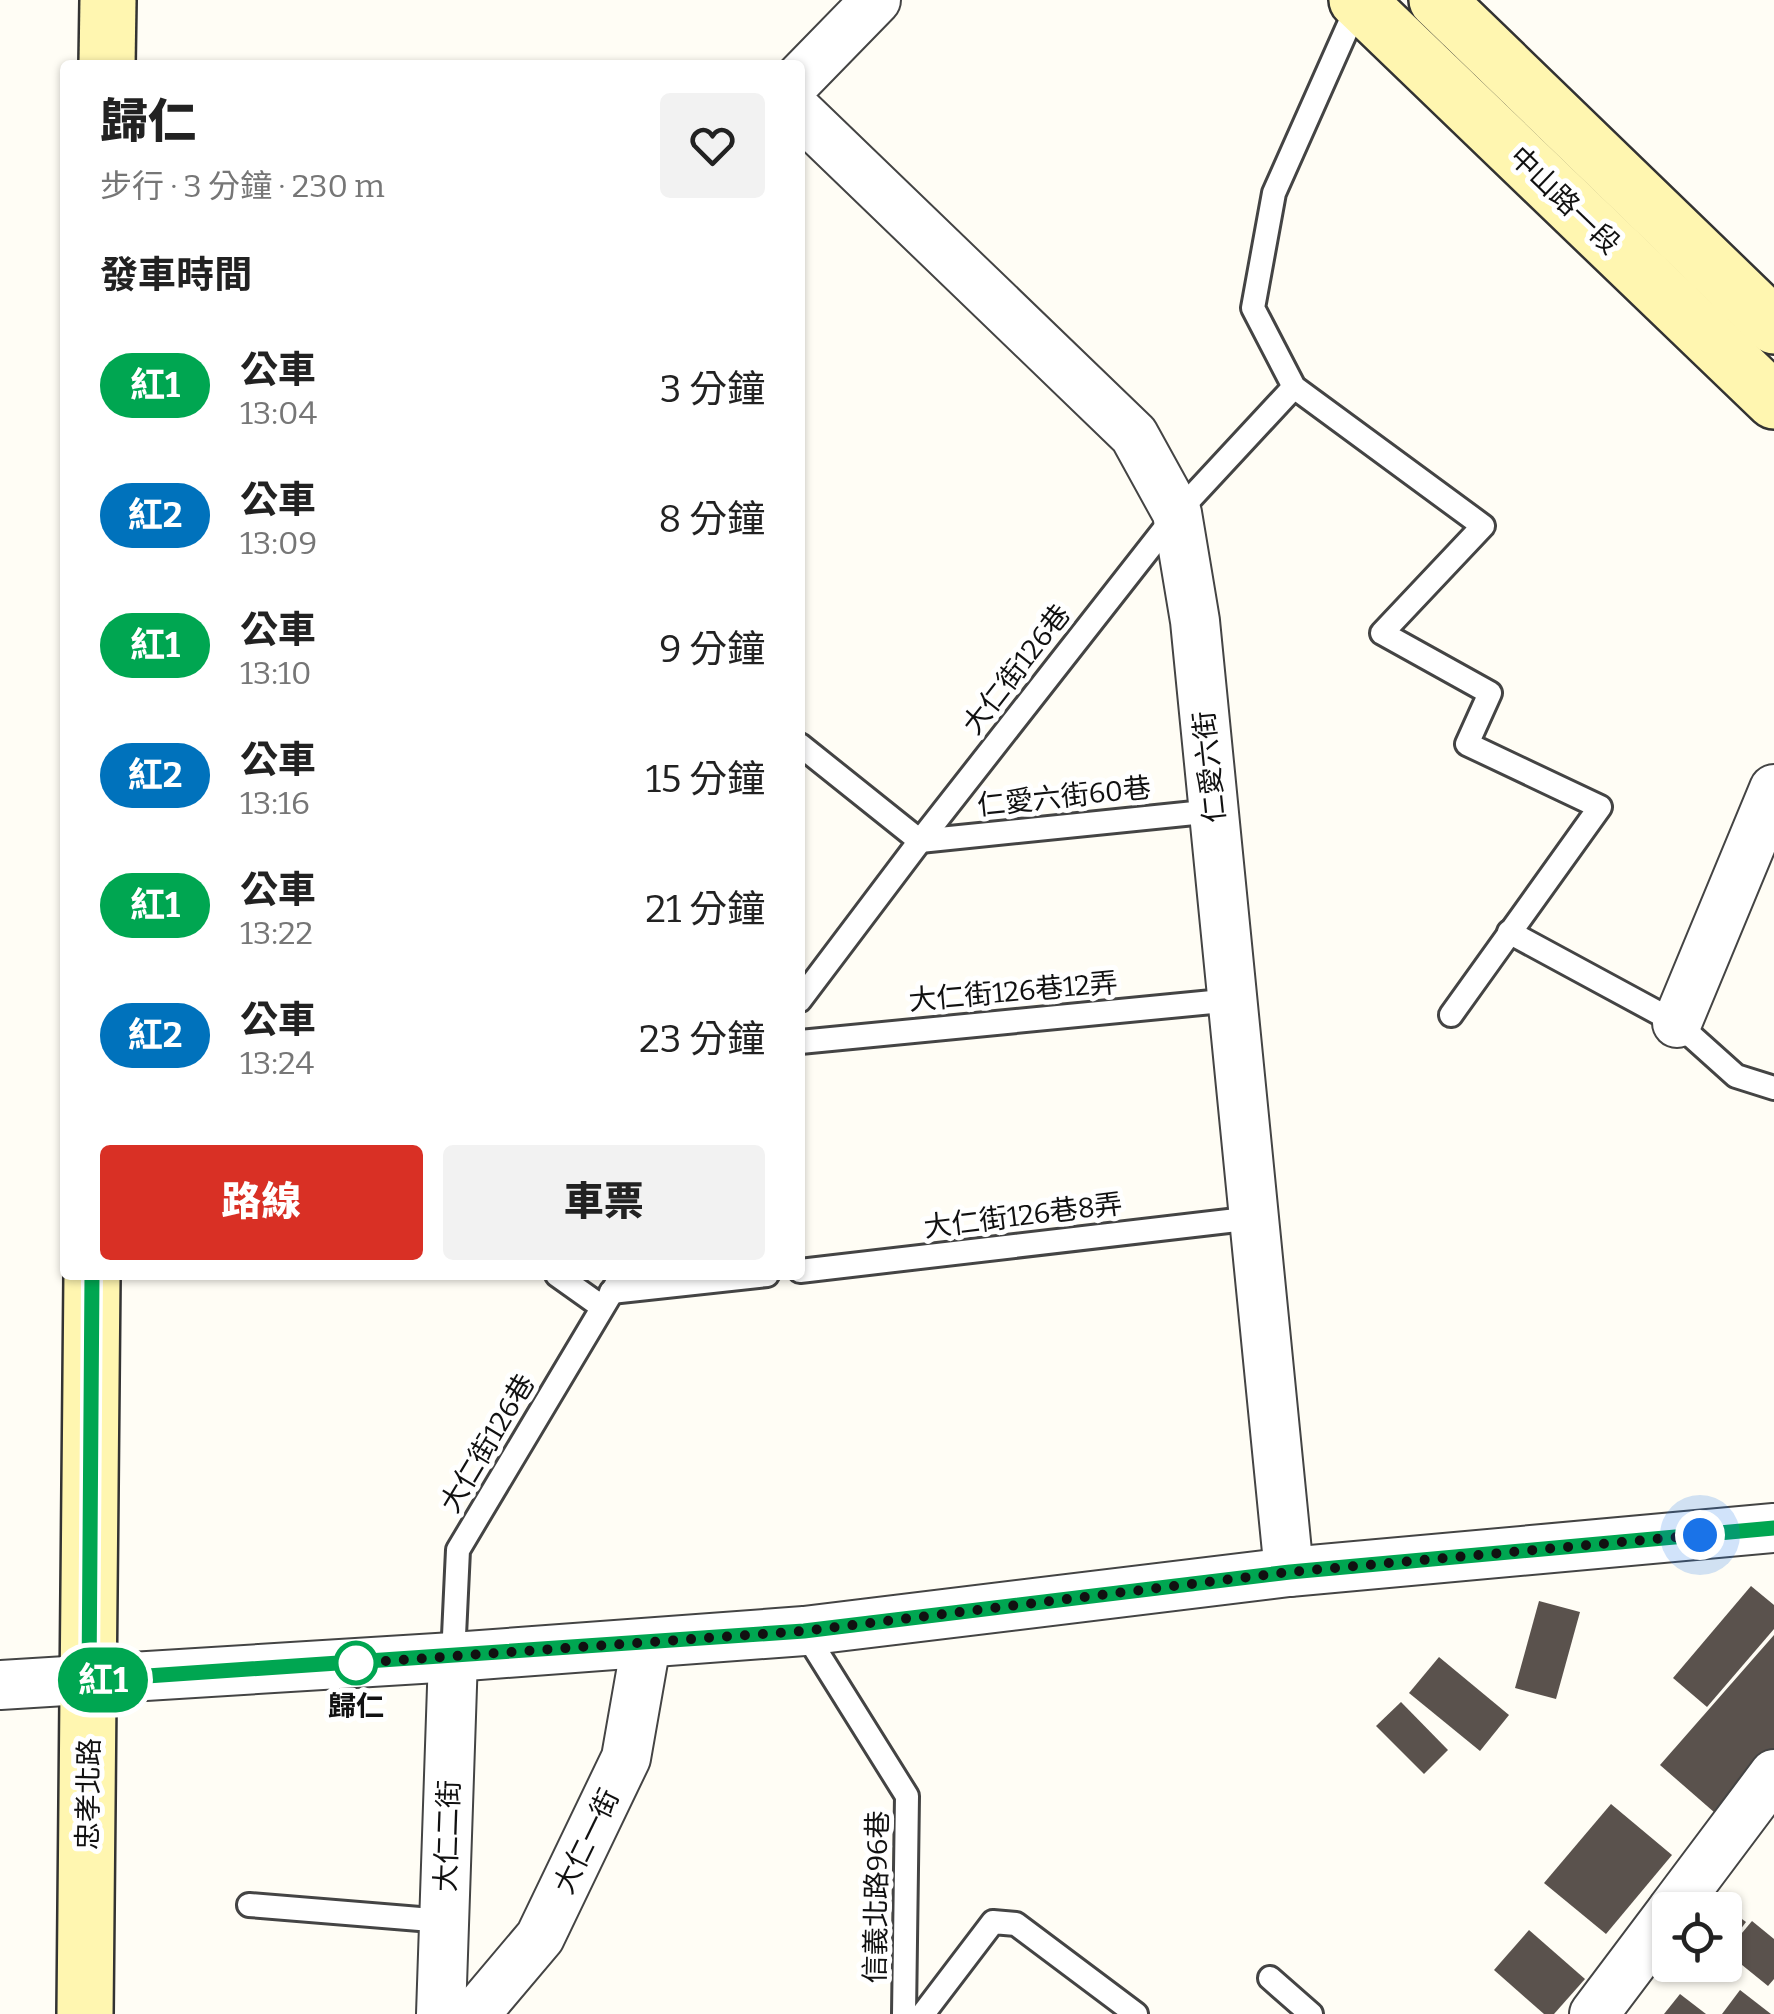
<!DOCTYPE html>
<html lang="zh-TW">
<meta charset="utf-8">
<style>
body{margin:0;font-family:Bitter,"Noto Sans TC",serif;background:#f2f2f2;color:#222;height:100vh;display:flex;flex-direction:column;font-size:38px;white-space:nowrap}
*{box-sizing:border-box;margin:0}
p{font-size:32px;color:#767676}
.icon{flex:none;width:55px;height:55px;fill:none;stroke:currentColor;stroke-width:2;stroke-linecap:round;stroke-linejoin:round}
.map{position:relative;flex:1;overflow:hidden}
.sheet{position:absolute;left:60px;top:60px;width:745px;height:1220px;display:flex;flex-direction:column;background:#fff;border-radius:10px;box-shadow:0 2px 8px #0004}
.sheet>*{flex:none}
.badge{padding:0 20px;border-radius:32px;font-size:35px;line-height:65px}
.buttons{position:absolute;left:1652px;top:1892px;display:grid;gap:20px}
.buttons a{display:grid;place-items:center;width:90px;height:90px;border-radius:10px;background:#fff;box-shadow:0 2px 8px #0004;font-size:50px}
.you{position:absolute;width:50px;height:50px;margin:-25px;border:8px solid #fff;border-radius:50%;background:#1a73e8;box-shadow:0 0 0 15px #1a73e833}
.map>.badge{position:absolute;translate:-50% -50%;box-shadow:0 0 0 5px #fff}
h2{padding:0 40px;font-size:38px;line-height:90px}
.round{display:grid;place-items:center;flex:none;width:105px;height:105px;border-radius:10px;background:#f2f2f2}
.summary{display:flex;align-items:center;justify-content:space-between;height:170px;padding:0 40px}
h1{font-size:48px;font-weight:800;line-height:75px}
.button{display:flex;gap:20px;margin-top:auto;padding:20px 40px}
.button a{flex:1;height:115px;border-radius:10px;background:#d93025;color:#fff;font-size:40px;font-weight:800;line-height:115px;text-align:center}
.button a+a{background:#f2f2f2;color:#222}
ul{padding:0;list-style:none}
li{display:flex;align-items:center;gap:30px;height:130px;padding:0 40px}
li div{flex:1}
li b{display:block;font-size:38px}
li em{font-style:normal}
li .badge{min-width:110px;font-weight:700;text-align:center}
.map>svg:first-child{display:block}
.building{fill:#5a524d}
.lines{fill:none;stroke-linecap:round;stroke-linejoin:round}
.service-casing{stroke:#444;stroke-width:28}
.minor-casing{stroke:#444;stroke-width:52}
.secondary-casing{stroke:#333;stroke-width:60}
.service{stroke:#fff;stroke-width:22}
.minor{stroke:#fff;stroke-width:48}
.secondary{stroke:#fff6b0;stroke-width:55}
.line-casing{stroke:#fff;stroke-width:22}
.line{stroke:#00a651;stroke-width:15}
.walk{stroke:#111;stroke-width:10;stroke-dasharray:0 18}
.stop-dot{fill:#fff;stroke:#00a651;stroke-width:5}
.labels{text-anchor:middle;stroke-width:10;stroke-linejoin:round;paint-order:stroke}
.street-label{font-size:28px;fill:#111;stroke:#fff}
.stop-label{font-size:28px;font-weight:bold;fill:#111;stroke:#fff}
</style>
<div class="map">
<svg width="1774" height="2014" viewBox="0 0 1774 2014">
<rect width="100%" height="100%" fill="#fffdf5"/>
<g class="building">
<path d="M 1751,1586 L 1774,1605 L 1774,1629 L 1707,1707 L 1673,1678 Z"/>
<path d="M 1539,1601 L 1580,1612 L 1556,1699 L 1515,1688 Z"/>
<path d="M 1774,1635 L 1774,1765 L 1730,1826 L 1660,1765 Z"/>
<path d="M 1439,1657 L 1509,1715 L 1480,1751 L 1409,1693 Z"/>
<path d="M 1401,1702 L 1448,1750 L 1424,1774 L 1376,1726 Z"/>
<path d="M 1611,1804 L 1672,1855 L 1606,1934 L 1544,1883 Z"/>
<path d="M 1738,1916 L 1746,1922 L 1725,1950 L 1725,1933 Z"/>
<path d="M 1752,1921 L 1774,1939 L 1774,1979 L 1768,1986 L 1726,1952 Z"/>
<path d="M 1529,1930 L 1585,1979 L 1554,2014 L 1544,2014 L 1494,1970 Z"/>
<path d="M 1740,1990 L 1771,2014 L 1722,2014 Z"/>
<path d="M 1680,1994 L 1706,2014 L 1664,2014 Z"/>
</g>
<g class="lines">
<defs>
<g id="service">
<path d="M 1359,2 L 1274,193 L 1253,308 L 1294,387 L 1483,526 L 1382,633 L 1490,693 L 1467,744 L 1600,807 L 1451,1015"/>
<path d="M 800,745 L 920,841 L 1214,811"/>
<path d="M 1509,932 L 1677,1023 L 1736,1076 L 1774,1088"/>
<path d="M 800,1000 L 920,841 L 1177,513 L 1294,387"/>
<path d="M 800,1042 L 1233,1000"/>
<path d="M 800,1271 L 1254,1218"/>
<path d="M 557,1275 L 602,1307"/>
<path d="M 611,1292 L 767,1275"/>
<path d="M 804,1631 L 907,1796 L 904,2014"/>
<path d="M 453,1657 L 458,1550 L 622,1275"/>
<path d="M 249,1905 L 444,1921"/>
<path d="M 1270,1978 L 1311,2014"/>
<path d="M 923,2014 L 993,1922 L 1016,1924 L 1136,2014"/>
</g>
<g id="minor">
<path d="M 800,78 L 876,0"/>
<path d="M 800,113 L 1134,435 L 1177,513 L 1195,621 L 1289,1572"/>
<path d="M 1677,1023 L 1774,789"/>
<path d="M 0,1685 L 453,1657 L 804,1631 L 1289,1572 L 1774,1528"/>
<path d="M 1672,1910 L 1774,1774"/>
<path d="M 441,2014 L 453,1657"/>
<path d="M 475,2014 L 540,1937 L 626,1758 L 646,1644"/>
<path d="M 1594,2014 L 1670,1913"/>
</g>
<g id="secondary">
<path d="M 1357,0 L 1774,401"/>
<path d="M 1437,0 L 1774,326"/>
<path d="M 107,65 L 108,0"/>
<path d="M 85,2014 L 92,1275"/>
</g>
</defs>
<use href="#service" class="service-casing"/>
<use href="#minor" class="minor-casing"/>
<use href="#secondary" class="secondary-casing"/>
<use href="#service" class="service"/>
<use href="#minor" class="minor"/>
<use href="#secondary" class="secondary"/>
</g>
<g class="lines">
<defs>
<path id="line" d="M 92,1275 L 89,1680 L 804,1631 L 1290,1572 L 1774,1528"/>
</defs>
<use href="#line" class="line-casing"/>
<use href="#line" class="line"/>
<path class="walk" d="M 356,1663 L 344,1664 L 804,1631 L 1290,1572 L 1700,1535"/>
</g>
<circle class="stop-dot" cx="356" cy="1663" r="20"/>
<g class="labels">
<g class="street-label">
<text transform="translate(1565 200) rotate(44)" y="10">中山路一段</text>
<text transform="translate(1016 669) rotate(-52)" y="10">大仁街126巷</text>
<text transform="translate(1209 767) rotate(-96)" y="10">仁愛六街</text>
<text transform="translate(1064 796) rotate(-6)" y="10">仁愛六街60巷</text>
<text transform="translate(1013 991) rotate(-5)" y="10">大仁街126巷12弄</text>
<text transform="translate(1023 1215) rotate(-7)" y="10">大仁街126巷8弄</text>
<text transform="translate(487 1443) rotate(-59)" y="10">大仁街126巷</text>
<text transform="translate(88 1794) rotate(-89)" y="10">忠孝北路</text>
<text transform="translate(447 1836) rotate(-88)" y="10">大仁二街</text>
<text transform="translate(586 1841) rotate(-64)" y="10">大仁一街</text>
<text transform="translate(876 1897) rotate(-89)" y="10">信義北路96巷</text>
</g>
<g class="stop-label">
<text x="356" y="1716">歸仁</text>
</g>
</g>
</svg>
<div class="buttons">
<a><svg class="icon" aria-label="locate" viewBox="0 0 24 24"><circle cx="12" cy="12" r="6"/><path d="M12 2v4M12 18v4M2 12h4M18 12h4"/></svg></a>
</div>
<div class="you" style="left:1700px;top:1535px"></div>
<b class="badge" style="left:103px;top:1680px;background:#00a651;color:#fff">紅1</b>
<section class="sheet">
<div class="summary"><div><h1>歸仁</h1><p>步行 · 3 分鐘 · 230 m</p></div><a class="round"><svg class="icon" aria-label="heart" viewBox="0 0 24 24"><path d="M12 20l-8-8c-3-5 5-10 8-4 3-6 11-1 8 4z"/></svg></a></div>
<h2>發車時間</h2>
<ul>
<li><span class="badge" style="background:#00a651;color:#fff">紅1</span><div><b>公車</b><p>13:04</p></div><em>3 分鐘</em></li>
<li><span class="badge" style="background:#0072bc;color:#fff">紅2</span><div><b>公車</b><p>13:09</p></div><em>8 分鐘</em></li>
<li><span class="badge" style="background:#00a651;color:#fff">紅1</span><div><b>公車</b><p>13:10</p></div><em>9 分鐘</em></li>
<li><span class="badge" style="background:#0072bc;color:#fff">紅2</span><div><b>公車</b><p>13:16</p></div><em>15 分鐘</em></li>
<li><span class="badge" style="background:#00a651;color:#fff">紅1</span><div><b>公車</b><p>13:22</p></div><em>21 分鐘</em></li>
<li><span class="badge" style="background:#0072bc;color:#fff">紅2</span><div><b>公車</b><p>13:24</p></div><em>23 分鐘</em></li>
</ul>
<div class="button"><a>路線</a><a>車票</a></div>
</section>
</div>
